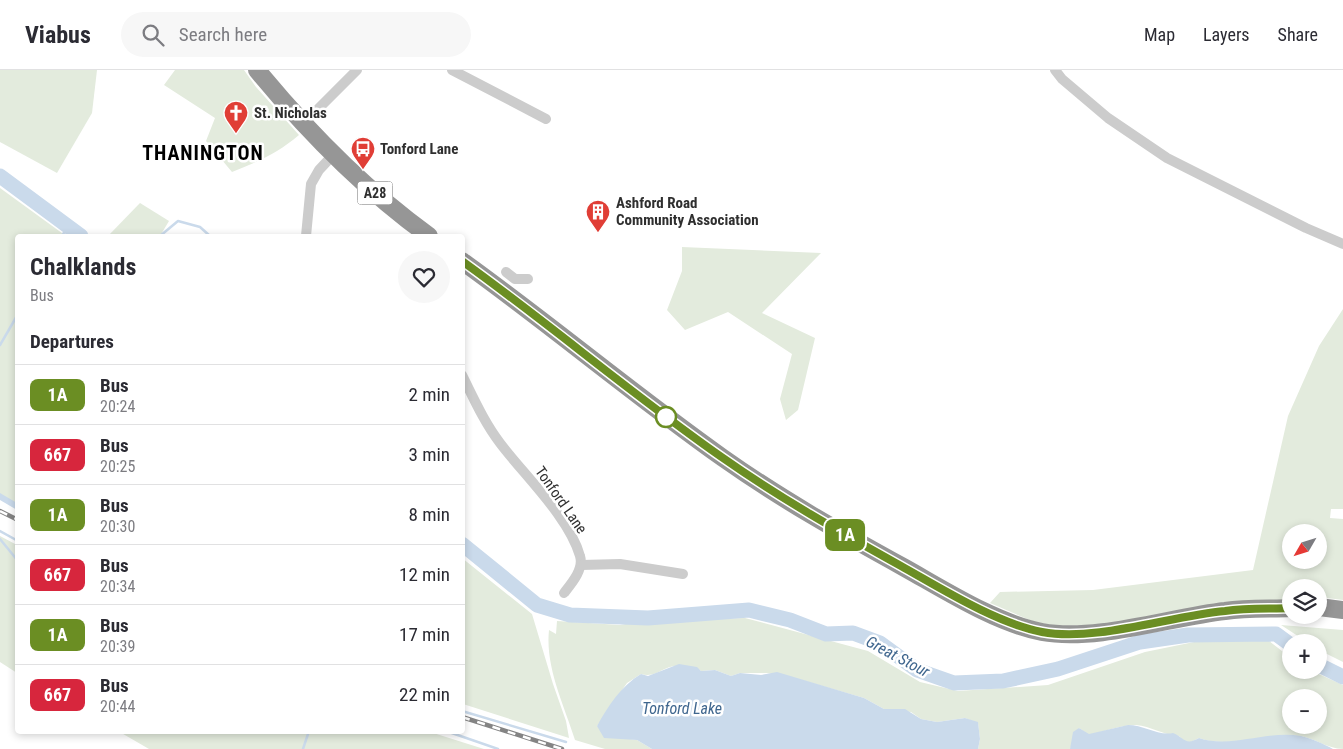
<!DOCTYPE html>
<meta charset="utf-8">
<style>
body{margin:0;font-family:"Roboto Condensed",sans-serif;background:#f7f7f7;color:#2b2b33;height:100vh;display:flex;flex-direction:column;font-size:19px;white-space:nowrap}
*{box-sizing:border-box;margin:0}
p{font-size:16px;color:#7c7c81}
.icon{flex:none;width:28px;height:28px;fill:none;stroke:currentColor;stroke-width:2;stroke-linecap:round;stroke-linejoin:round}
.map{position:relative;flex:1;overflow:hidden}
.panel{position:absolute;left:15px;top:164px;width:450px;height:500px;display:flex;flex-direction:column;background:#fff;border-radius:5px;box-shadow:0 2px 8px #0003}
.panel>*{flex:none}
.badge{padding:0 10px;border-radius:8px;font-size:18px;line-height:32px}
.needle{width:32px;rotate:231deg}
.controls{position:absolute;left:1282px;top:454px;display:grid;gap:10px}
.controls a{display:grid;place-items:center;width:45px;height:45px;border-radius:50%;background:#fff;box-shadow:0 2px 8px #0003;font-size:25px}
.map>.badge{position:absolute;translate:-50% -50%;box-shadow:0 0 0 2px #fff}
h2{padding:0 15px;font-size:19px;line-height:45px}
.round{display:grid;place-items:center;flex:none;width:52px;height:52px;border-radius:26px;background:#f7f7f7}
.overview{display:flex;align-items:center;justify-content:space-between;height:85px;padding:0 15px}
h1{font-size:24px;font-weight:700;line-height:38px}
ul{padding:0;list-style:none}
li{display:flex;align-items:center;gap:15px;height:60px;padding:0 15px;border-top:1px solid #e1e1e2}
li div{flex:1}
li b{display:block;font-size:19px}
li em{font-style:normal}
li .badge{min-width:55px;font-weight:700;text-align:center}
header{display:flex;align-items:center;gap:30px;box-sizing:border-box;height:70px;padding:0 25px;background:#fff;border-bottom:1px solid #e1e1e2}
header strong{font-size:24px}
nav{display:flex;gap:28px;margin-inline-start:auto;font-size:18px}
.search{width:350px;height:45px;background:#f7f7f7;display:flex;align-items:center;gap:12px;box-sizing:border-box;padding:0 18px;border-radius:28px;color:#7c7c81;font-size:19px}
.map>svg:first-child{display:block}
.green{fill:#e3ebdd;fill-rule:evenodd}
.water{fill:#cadaeb}
.lines{fill:none;stroke-linecap:round;stroke-linejoin:round}
.stream{stroke:#cadaeb;stroke-width:2.5}
.river{stroke:#cadaeb;stroke-width:15}
.street{stroke:#ccc;stroke-width:10}
.highway{stroke:#969696;stroke-width:18}
.rail-casing{stroke:#848484;stroke-width:4.5}
.rail{stroke:#fff;stroke-width:2.5;stroke-dasharray:8;stroke-linecap:butt}
.line-casing{stroke:#fff;stroke-width:11}
.line{stroke:#6b8e23;stroke-width:8}
.stop-dot{fill:#fff;stroke:#6b8e23;stroke-width:2.5}
.labels{text-anchor:middle;stroke-width:5;stroke-linejoin:round;paint-order:stroke}
.shield{fill:#fff;stroke:#6d6d6d;stroke-width:1}
.shield-label{font-size:14px;font-weight:bold;fill:#2f2f2f}
.poi-label{font-size:15px;font-weight:bold;fill:#2f2f2f;stroke:#fff;text-anchor:start}
.street-label{font-size:15px;fill:#2f2f2f;stroke:#fff}
.water-label{font-size:16px;font-style:italic;fill:#3f668e;stroke:#fff}
.district-label{font-size:20px;font-weight:bold;letter-spacing:1px;fill:#000;stroke:#fff}
</style>
<header>
<strong>Viabus</strong>
<div class="search"><svg class="icon" aria-label="search" viewBox="0 0 24 24"><circle cx="10" cy="10" r="6"/><path d="M15 15l6 6"/></svg>Search here</div>
<nav><a>Map</a><a>Layers</a><a>Share</a></nav>
</header>
<div class="map">
<svg width="1343" height="679" viewBox="0 0 1343 679">
<rect width="100%" height="100%" fill="#fff"/>
<g class="green">
<path d="M 0,0 L 97,0 L 92,43 L 57,103 L 0,72 Z"/>
<path d="M 175,0 L 244,0 L 256,17 L 299,65 C 278,83 257,92 232,102 L 206,71 L 215,48 L 164,15 Z"/>
<path d="M 0,118 L 66,166 L 18,166 L 17,435 L 0,426 Z"/>
<path d="M 140,133 L 169,151 L 160,166 L 108,166 Z"/>
<path d="M 682,177 L 821,183 L 762,243 L 815,268 L 798,340 L 786,350 L 780,329 L 792,284 L 728,242 L 685,260 L 667,240 L 682,201 Z"/>
<path d="M 1343,239 L 1343,439 L 1331,439 L 1330,448 L 1343,449 L 1343,530 L 1319,527 L 1319,518 L 1291,518 L 1291,530 L 1110,555 L 1055,556 L 1032,551 L 990,533 L 1000,522 L 1093,520 L 1253,500 L 1288,346 L 1319,276 ZM 1291,462 L 1319,462 L 1319,490 L 1291,490 Z"/>
<path d="M 0,466 L 17,475 L 17,603 L 0,592 Z"/>
<path d="M 462,488 L 532,544 L 553,614 L 566,651 L 569,668 L 463,634 Z"/>
<path d="M 745,548 L 868,581 L 920,612 L 958,621 L 1048,615 L 1145,582 L 1194,572 L 1264,567 L 1291,588 L 1291,600 L 1310,600 L 1343,615 L 1343,679 C 1327,679 1314,667 1298,666 C 1265,664 1229,679 1199,668 L 1191,672 L 1185,673 L 1179,666 C 1162,665 1151,656 1136,655 C 1125,654 1101,662 1089,665 L 1079,658 L 1070,679 L 978,679 L 980,669 L 978,653 L 965,648 L 937,652 L 921,649 L 911,642 L 884,639 L 864,628 L 791,607 L 767,603 L 740,603 L 731,606 L 715,600 L 701,601 C 696,596 692,598 686,597 C 664,591 660,609 641,604 L 627,613 L 597,656 L 622,668 L 637,670 L 652,679 L 605,679 L 575,670 C 564,635 545,597 549,560 L 556,564 L 557,551 L 620,555 L 642,551 ZM 1291,628 L 1319,628 L 1319,655 L 1291,655 Z"/>
<path d="M 1281,555 L 1343,560 L 1343,592 L 1319,580 L 1319,572 L 1307,572 Z"/>
<path d="M 118,661 L 427,661 L 484,679 L 149,679 Z"/>
</g>
<g class="water">
<path d="M 0,423 L 17,433 L 17,440 L 0,430 Z"/>
<path d="M 679,594 L 697,597 L 701,601 L 715,600 L 731,606 L 740,603 L 761,605 L 777,602 L 864,628 L 884,639 L 905,639 L 921,649 L 937,652 L 965,648 L 978,652 L 980,669 L 978,679 L 652,679 L 637,670 L 604,668 L 597,656 C 608,636 621,616 641,604 L 648,606 Z"/>
<path d="M 1128,655 C 1144,655 1158,666 1173,663 C 1185,668 1185,676 1199,668 C 1232,679 1266,660 1301,666 C 1311,668 1324,674 1333,679 L 1070,679 L 1073,662 L 1079,658 L 1089,664 Z"/>
</g>
<g class="lines">
<g class="stream">
<path d="M 62,166 L 68,156"/>
<path d="M 160,166 L 178,151 L 200,157 L 210,166"/>
<path d="M 0,275 L 18,244"/>
<path d="M 0,461 L 18,471"/>
<path d="M 0,469 L 18,491"/>
<path d="M 462,641 L 566,672"/>
<path d="M 446,661 L 498,679"/>
<path d="M 303,679 L 309,661"/>
</g>
<g class="river">
<path d="M 0,106 L 81,166"/>
<path d="M 462,474 L 537,535 L 570,545 L 648,548 L 749,540 L 790,550 L 826,564 L 853,563 L 880,573 L 917,600 L 954,613 L 1003,611 L 1058,599 L 1140,572 L 1188,565 L 1276,564 L 1291,575"/>
<path d="M 1319,595 L 1343,607"/>
</g>
<g class="street">
<path d="M 452,0 L 546,49"/>
<path d="M 1055,0 L 1062,9 L 1108,48 L 1167,88 L 1306,158 L 1343,174"/>
<path d="M 303,54 L 357,0"/>
<path d="M 306,166 L 311,114 L 319,100 L 333,85"/>
<path d="M 506,202 L 515,209 L 528,209"/>
<path d="M 462,305 C 474,329 484,352 500,373 C 524,405 569,447 580,486 C 584,499 572,513 564,523"/>
<path d="M 581,495 L 620,494 L 683,504"/>
</g>
<g class="highway">
<path d="M 257,0 C 308,62 364,119 429,166"/>
<path d="M 462,191 C 551,255 634,325 723,388 C 781,429 843,464 905,498 C 946,521 996,553 1042,562 C 1096,572 1171,547 1225,541 C 1247,538 1269,539 1291,538"/>
<path d="M 1319,537 L 1343,540"/>
</g>
<defs>
<g id="rail">
<path d="M 0,441 L 18,450"/>
<path d="M 462,647 L 562,679"/>
</g>
</defs>
<use href="#rail" class="rail-casing"/>
<use href="#rail" class="rail"/>
</g>
<g class="lines">
<defs>
<path id="line" d="M 462,191 C 551,255 634,326 723,388 C 780,428 840,462 901,496 C 942,519 996,553 1042,562 C 1096,572 1170,546 1225,541 C 1247,538 1269,539 1291,538"/>
</defs>
<use href="#line" class="line-casing"/>
<use href="#line" class="line"/>
</g>
<defs>
<symbol id="church-pin" viewBox="-11 -11 22 30"><path d="M0 17L-7.5 6A9.5 9.5 0 1 1 7.5 6Z" fill="#e03e36" stroke="#fff"/><path d="M-1.2-6h2.4v3.5h3.3v2.4h-3.3V6h-2.4V-.1h-3.3v-2.4h3.3Z" fill="#fff"/></symbol>
<symbol id="bus-pin" viewBox="-11 -11 22 30"><path d="M0 17L-7.5 6A9.5 9.5 0 1 1 7.5 6Z" fill="#e03e36" stroke="#fff"/><path d="M-5-6H5V4H4V6H2V4H-2V6H-4V4H-5ZM-3.5-4V0h7V-4ZM-3.5 1.2v1.5H-2V1.2ZM2 1.2v1.5H3.5V1.2Z" fill="#fff"/></symbol>
<symbol id="building-pin" viewBox="-11 -11 22 30"><path d="M0 17L-7.5 6A9.5 9.5 0 1 1 7.5 6Z" fill="#e03e36" stroke="#fff"/><path d="M-4-6H4V6H1V3H-1V6H-4ZM-2.5-4.3h1.7v1.8h-1.7ZM.8-4.3h1.7v1.8H.8ZM-2.5-1h1.7V.8h-1.7ZM.8-1h1.7V.8H.8Z" fill="#fff"/></symbol>
</defs>
<g fill-rule="evenodd">
<use href="#church-pin" x="222" y="29" width="28" height="38"/>
<use href="#bus-pin" x="349" y="65" width="28" height="38"/>
<use href="#building-pin" x="584" y="128" width="28" height="38"/>
</g>
<circle class="stop-dot" cx="666" cy="347" r="10"/>
<g class="labels">
<rect class="shield" x="357.5" y="111.5" width="35" height="23" rx="4"/>
<g class="shield-label">
<text x="375" y="128">A28</text>
</g>
<g class="poi-label">
<text x="254" y="48">St. Nicholas</text>
<text x="380" y="84">Tonford Lane</text>
<text x="616" y="138">Ashford Road<tspan x="616" dy="17">Community Association</tspan></text>
</g>
<g class="street-label">
<text transform="translate(561 430) rotate(55)" y="5">Tonford Lane</text>
</g>
<g class="water-label">
<text transform="translate(898 586) rotate(28)" y="6">Great Stour</text>
<text x="682" y="644">Tonford Lake</text>
</g>
<g class="district-label">
<text x="203" y="90">THANINGTON</text>
</g>
</g>
</svg>
<div class="controls">
<a><svg class="needle" viewBox="-14 -14 28 28"><path d="M0-13l5 13h-10z" fill="#e53935"/><path d="M0 13l5-13h-10z" fill="#7c7c81"/></svg></a>
<a><svg class="icon" aria-label="layers" viewBox="0 0 24 24"><path d="M12 4l9 5-9 5-9-5zM3 14l9 5 9-5"/></svg></a>
<a>+</a>
<a>−</a>
</div>
<b class="badge" style="left:845px;top:465px;background:#6b8e23;color:#fff">1A</b>
<section class="panel">
<div class="overview"><div><h1>Chalklands</h1><p>Bus</p></div><a class="round"><svg class="icon" aria-label="heart" viewBox="0 0 24 24"><path d="M12 20l-8-8c-3-5 5-10 8-4 3-6 11-1 8 4z"/></svg></a></div>
<h2>Departures</h2>
<ul>
<li><span class="badge" style="background:#6b8e23;color:#fff">1A</span><div><b>Bus</b><p>20:24</p></div><em>2 min</em></li>
<li><span class="badge" style="background:#d7263d;color:#fff">667</span><div><b>Bus</b><p>20:25</p></div><em>3 min</em></li>
<li><span class="badge" style="background:#6b8e23;color:#fff">1A</span><div><b>Bus</b><p>20:30</p></div><em>8 min</em></li>
<li><span class="badge" style="background:#d7263d;color:#fff">667</span><div><b>Bus</b><p>20:34</p></div><em>12 min</em></li>
<li><span class="badge" style="background:#6b8e23;color:#fff">1A</span><div><b>Bus</b><p>20:39</p></div><em>17 min</em></li>
<li><span class="badge" style="background:#d7263d;color:#fff">667</span><div><b>Bus</b><p>20:44</p></div><em>22 min</em></li>
</ul>
</section>
</div>
